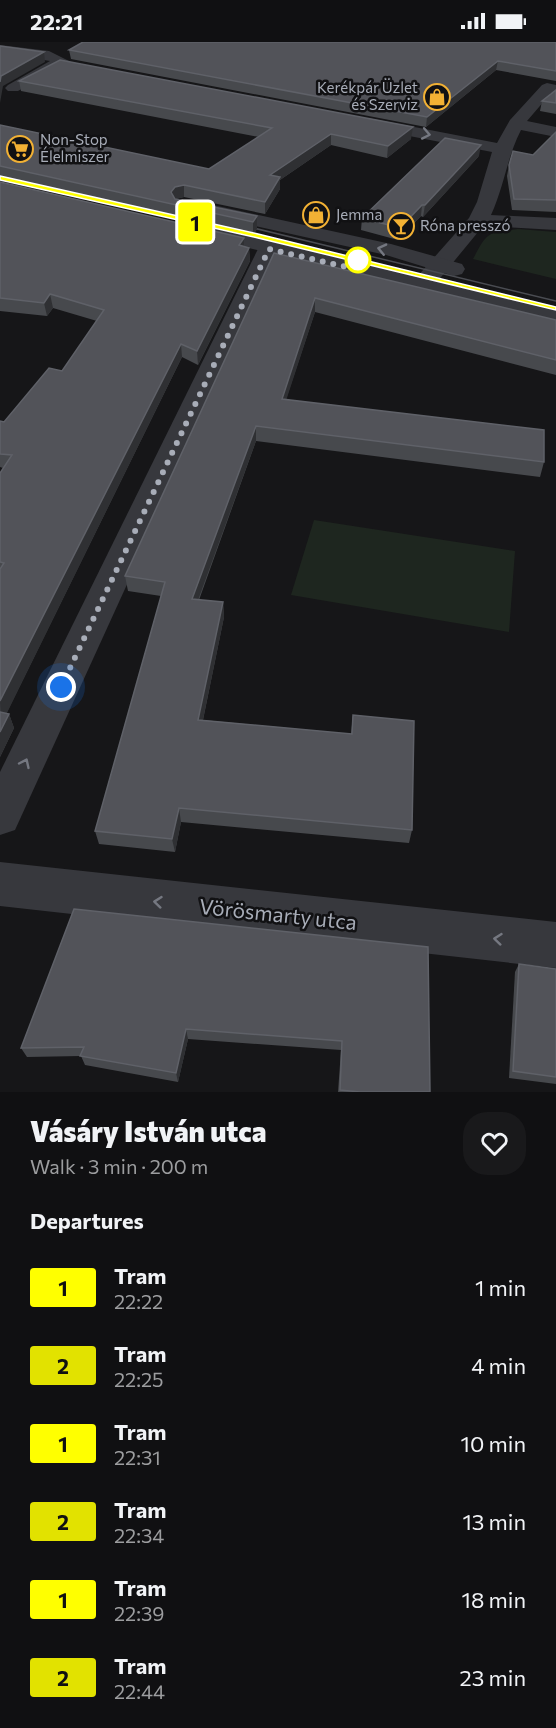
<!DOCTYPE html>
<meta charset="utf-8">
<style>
body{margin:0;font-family:Commissioner,sans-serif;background:#19191b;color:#f1f3f6;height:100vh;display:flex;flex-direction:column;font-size:22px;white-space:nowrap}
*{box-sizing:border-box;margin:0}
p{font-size:20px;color:#9c9d9f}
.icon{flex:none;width:33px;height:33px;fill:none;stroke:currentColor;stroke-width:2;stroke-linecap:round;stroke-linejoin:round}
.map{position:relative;height:1050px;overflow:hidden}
.details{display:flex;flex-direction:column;background:#101012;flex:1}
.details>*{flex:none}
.badge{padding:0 12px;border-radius:4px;font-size:21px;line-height:39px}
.you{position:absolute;width:30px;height:30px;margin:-15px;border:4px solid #fff;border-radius:50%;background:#1a73e8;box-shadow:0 0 0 9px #1a73e833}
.map>.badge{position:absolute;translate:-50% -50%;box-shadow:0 0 0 3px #fff}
h2{padding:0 30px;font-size:22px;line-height:54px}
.round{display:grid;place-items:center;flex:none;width:63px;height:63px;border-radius:24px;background:#19191b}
.head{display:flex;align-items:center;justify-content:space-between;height:102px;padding:0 30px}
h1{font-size:28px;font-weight:800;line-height:45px}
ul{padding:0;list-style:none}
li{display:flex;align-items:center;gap:18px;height:78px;padding:0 30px}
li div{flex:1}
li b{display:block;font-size:22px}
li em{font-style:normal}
li .badge{min-width:66px;font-weight:700;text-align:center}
.status{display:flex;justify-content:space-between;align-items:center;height:42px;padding:0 30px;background:#101012;direction:ltr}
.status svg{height:16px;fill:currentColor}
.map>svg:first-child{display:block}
.green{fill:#1e261f}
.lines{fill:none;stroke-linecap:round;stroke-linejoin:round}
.minor{fill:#37383d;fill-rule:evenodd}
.tertiary{fill:#37383d;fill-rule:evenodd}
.tram{stroke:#4a4c52;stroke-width:1.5}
.wall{fill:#47494d}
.shaded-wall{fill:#2f3033}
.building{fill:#525359;stroke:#5f6168;stroke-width:1.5}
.oneway{stroke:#757881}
.line{fill:#ff0;stroke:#fff;stroke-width:1.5}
.walk{stroke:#a8adb8;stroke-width:6;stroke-dasharray:0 10.8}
.stop-dot{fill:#fff;stroke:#ff0;stroke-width:3}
.labels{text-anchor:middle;stroke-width:5;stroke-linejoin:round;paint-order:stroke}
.far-poi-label{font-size:15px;fill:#a8adb8;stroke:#111113;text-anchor:start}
.near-street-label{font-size:21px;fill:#a8adb8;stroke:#111113}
</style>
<div class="status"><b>22:21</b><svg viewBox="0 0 49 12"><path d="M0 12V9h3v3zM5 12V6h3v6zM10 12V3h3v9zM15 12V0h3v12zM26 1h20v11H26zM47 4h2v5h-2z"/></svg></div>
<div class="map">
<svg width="556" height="1050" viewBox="0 0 556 1050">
<rect width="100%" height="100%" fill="#161618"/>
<g class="green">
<path d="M 518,187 L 556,190 L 556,237 L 473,217 C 488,189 487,191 518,187 Z"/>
<path d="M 314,478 L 515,509 L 509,590 L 291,553 Z"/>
</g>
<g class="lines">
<g class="minor">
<path d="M 0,3 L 49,9 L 73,21 L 107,28 L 109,31 L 102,35 L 60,25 L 18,49 L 8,49 L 5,46 L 8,43 L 50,19 L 0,11 Z"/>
<path d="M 547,41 L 556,43 L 556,53 L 551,51 L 527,79 L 556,85 L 556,95 L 521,88 C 507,115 504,145 491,173 L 556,176 L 556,188 L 483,184 L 432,246 L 424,248 L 416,246 L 413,241 L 416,236 L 469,176 L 477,160 L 492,110 L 368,86 L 360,81 L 368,76 L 497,101 L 510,78 L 542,43 Z"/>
<path d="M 269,201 L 277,202 L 280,207 L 15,788 L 0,793 L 0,730 L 258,207 L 261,202 Z"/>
<path d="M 0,820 L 556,880 L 556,926 L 0,864 Z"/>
</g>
<g class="tertiary">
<path d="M 213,163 L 391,202 L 462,222 L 465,227 L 462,232 L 454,234 L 386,213 L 206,173 L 203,169 L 206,165 Z"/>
<path d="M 201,183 L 556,265 L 556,279 L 194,193 L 191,189 L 194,185 Z"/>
</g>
<g class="tram">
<path d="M 0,136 L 249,192"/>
<path d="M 241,183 L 556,259"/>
</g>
</g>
<g class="wall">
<path d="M 556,0 L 556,39 L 496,28 L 426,85 L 71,17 L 69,8 Z"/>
<path d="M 19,39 L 411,97 L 387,116 L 331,103 L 280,138 L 280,147 L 265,172 L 184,155 L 176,157 L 257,174 L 257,187 L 253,193 L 0,136 L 0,83 L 209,127 L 259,95 L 21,49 Z"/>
<path d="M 556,48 L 556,72 L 540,69 L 542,59 Z"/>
<path d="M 556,90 L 556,170 L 512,168 L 507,134 L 509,123 L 533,113 Z"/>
<path d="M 479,114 L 423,175 L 421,174 L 398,198 L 361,188 L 362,176 Z"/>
<path d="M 0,140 L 249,206 L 250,219 L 198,323 L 182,315 L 6,672 L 9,672 L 14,686 L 0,715 L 0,431 L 3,426 L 0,425 L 0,379 L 4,380 L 62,329 L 97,279 L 53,266 L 47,274 L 0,269 Z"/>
<path d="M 274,211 L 556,278 L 556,333 L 315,270 L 286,357 L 544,420 L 540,435 L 256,399 L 199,558 L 223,560 L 224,575 L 203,678 L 351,692 L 353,673 L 412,788 L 409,801 L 181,780 L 175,810 L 99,802 L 95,789 L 161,554 L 128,549 L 125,534 Z"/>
<path d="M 428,905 L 430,1050 L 338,1050 L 341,1008 L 188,997 L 178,1040 L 85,1023 L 81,1014 L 27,1015 L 21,1006 Z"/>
<path d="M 519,922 L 556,927 L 556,1042 L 509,1036 L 515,930 Z"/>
</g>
<g class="shaded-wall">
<path d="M 44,10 L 45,20 L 3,44 L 0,61 L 0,40 L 1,34 Z"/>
<path d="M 498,19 L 496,28 L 426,85 L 427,75 Z"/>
<path d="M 413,85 L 411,97 L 387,116 L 388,104 Z"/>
<path d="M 331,92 L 331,103 L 280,138 L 280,147 L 265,172 L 265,160 L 270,133 Z"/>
<path d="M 481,103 L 479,114 L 423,175 L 425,163 Z"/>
<path d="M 184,143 L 184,155 L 176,157 L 172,162 L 171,150 L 175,145 Z"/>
<path d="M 422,163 L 421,174 L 398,198 L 400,186 Z"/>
<path d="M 257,174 L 257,187 L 253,193 L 253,180 Z"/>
<path d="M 244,196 L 244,208 L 239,203 Z"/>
<path d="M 249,206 L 250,219 L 198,323 L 197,309 Z"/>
<path d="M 50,252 L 53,266 L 47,274 L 44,261 Z"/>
<path d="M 315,256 L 315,270 L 282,371 L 282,357 Z"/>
<path d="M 181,302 L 182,315 L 1,683 L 0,659 Z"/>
<path d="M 256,384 L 256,399 L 193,572 L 192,557 Z"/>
<path d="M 223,560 L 224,575 L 200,692 L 198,678 Z"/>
<path d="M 9,672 L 14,686 L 0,715 L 0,690 Z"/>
<path d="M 179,766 L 181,780 L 175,810 L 172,797 Z"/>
<path d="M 186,987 L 188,997 L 178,1040 L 176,1031 Z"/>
</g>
<g class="building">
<path d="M 83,0 L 556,0 L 556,29 L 498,19 L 427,75 L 69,8 Z"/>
<path d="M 0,4 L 44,10 L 1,34 L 0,40 Z"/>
<path d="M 60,18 L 413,85 L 388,104 L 331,92 L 270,133 L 280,135 L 265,160 L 184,143 L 175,145 L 171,150 L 175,157 L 257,174 L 253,180 L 0,124 L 0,83 L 209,127 L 272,86 L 19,39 Z"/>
<path d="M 556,48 L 556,61 L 542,59 Z"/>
<path d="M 556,90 L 556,158 L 514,157 L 509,123 L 513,109 L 533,113 Z"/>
<path d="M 445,96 L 481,103 L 425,163 L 422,163 L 400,186 L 362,176 Z"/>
<path d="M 0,140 L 244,196 L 239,203 L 249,206 L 197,309 L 181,302 L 0,659 L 0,527 L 4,521 L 0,520 L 0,431 L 12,413 L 0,412 L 0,379 L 4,380 L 49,326 L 62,329 L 104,268 L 50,252 L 44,261 L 0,256 Z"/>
<path d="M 274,211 L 556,278 L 556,318 L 315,256 L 282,357 L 544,388 L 544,420 L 256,384 L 192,557 L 223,560 L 198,678 L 352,692 L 353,673 L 414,679 L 412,788 L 179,766 L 172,797 L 95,789 L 165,540 L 125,534 Z"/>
<path d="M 0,670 L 9,672 L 0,690 Z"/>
<path d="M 74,867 L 428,905 L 430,1050 L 360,1050 L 340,1048 L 342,999 L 186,987 L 176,1031 L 80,1014 L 84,1005 L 21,1006 Z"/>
<path d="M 519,922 L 556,927 L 556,1035 L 513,1029 Z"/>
</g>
<defs><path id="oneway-chevron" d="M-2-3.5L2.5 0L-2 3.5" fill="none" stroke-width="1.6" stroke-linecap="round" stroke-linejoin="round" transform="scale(1.5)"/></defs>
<g class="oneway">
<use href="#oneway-chevron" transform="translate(426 92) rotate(11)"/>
<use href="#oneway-chevron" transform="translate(382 207) rotate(-167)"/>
<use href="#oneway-chevron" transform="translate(25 721) rotate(-65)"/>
<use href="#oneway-chevron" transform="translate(158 860) rotate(-174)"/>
<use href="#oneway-chevron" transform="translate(498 897) rotate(-174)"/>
</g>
<path class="line" d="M 0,134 L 258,192 L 556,265 L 556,268 L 258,196 L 0,138 Z"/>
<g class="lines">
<path class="walk" d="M 61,645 L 269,207 L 351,226 L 358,218"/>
</g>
<defs>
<symbol id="shop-ring" viewBox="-11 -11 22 22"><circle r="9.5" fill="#111113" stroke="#f2b134" stroke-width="1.5"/><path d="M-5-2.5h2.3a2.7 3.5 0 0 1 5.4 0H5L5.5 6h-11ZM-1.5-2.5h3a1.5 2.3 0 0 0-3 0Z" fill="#f2b134"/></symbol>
<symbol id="supermarket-ring" viewBox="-11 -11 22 22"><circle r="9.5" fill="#111113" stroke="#f2b134" stroke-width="1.5"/><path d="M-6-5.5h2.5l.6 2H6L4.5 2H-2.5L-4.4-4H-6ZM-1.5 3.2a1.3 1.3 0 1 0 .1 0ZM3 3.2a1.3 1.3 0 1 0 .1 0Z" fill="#f2b134"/></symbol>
<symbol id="bar-ring" viewBox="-11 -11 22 22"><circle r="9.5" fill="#111113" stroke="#f2b134" stroke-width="1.5"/><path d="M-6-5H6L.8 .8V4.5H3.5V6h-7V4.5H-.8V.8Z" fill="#f2b134"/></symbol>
</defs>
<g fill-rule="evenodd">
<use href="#shop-ring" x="422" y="40" width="30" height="30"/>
<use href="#supermarket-ring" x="5" y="92" width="30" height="30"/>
<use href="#shop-ring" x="301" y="158" width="30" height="30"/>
<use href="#bar-ring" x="386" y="169" width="30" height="30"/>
</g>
<circle class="stop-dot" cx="358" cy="218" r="12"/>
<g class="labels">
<g class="far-poi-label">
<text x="418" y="51" text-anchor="end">Kerékpár Üzlet<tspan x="418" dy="17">és Szerviz</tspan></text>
<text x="40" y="103">Non-Stop<tspan x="40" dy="17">Élelmiszer</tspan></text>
<text x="336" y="178">Jemma</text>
<text x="420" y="189">Róna presszó</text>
</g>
<g class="near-street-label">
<text transform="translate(278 873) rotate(6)" y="7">Vörösmarty utca</text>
</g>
</g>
</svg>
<div class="you" style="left:61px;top:645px"></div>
<b class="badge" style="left:195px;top:180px;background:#ff0;color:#111">1</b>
</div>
<section class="details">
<div class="head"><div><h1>Vásáry István utca</h1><p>Walk · 3 min · 200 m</p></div><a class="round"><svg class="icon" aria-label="heart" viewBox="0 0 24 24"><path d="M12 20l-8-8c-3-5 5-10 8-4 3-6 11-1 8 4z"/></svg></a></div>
<h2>Departures</h2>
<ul>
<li><span class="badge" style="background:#ff0;color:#111">1</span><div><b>Tram</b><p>22:22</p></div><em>1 min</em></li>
<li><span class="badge" style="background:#e2e200;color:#111">2</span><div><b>Tram</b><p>22:25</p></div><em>4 min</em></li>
<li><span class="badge" style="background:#ff0;color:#111">1</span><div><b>Tram</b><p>22:31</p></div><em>10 min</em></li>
<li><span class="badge" style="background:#e2e200;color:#111">2</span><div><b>Tram</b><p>22:34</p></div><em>13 min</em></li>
<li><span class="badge" style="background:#ff0;color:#111">1</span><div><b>Tram</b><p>22:39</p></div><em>18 min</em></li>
<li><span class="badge" style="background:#e2e200;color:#111">2</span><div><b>Tram</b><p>22:44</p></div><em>23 min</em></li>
</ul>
</section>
